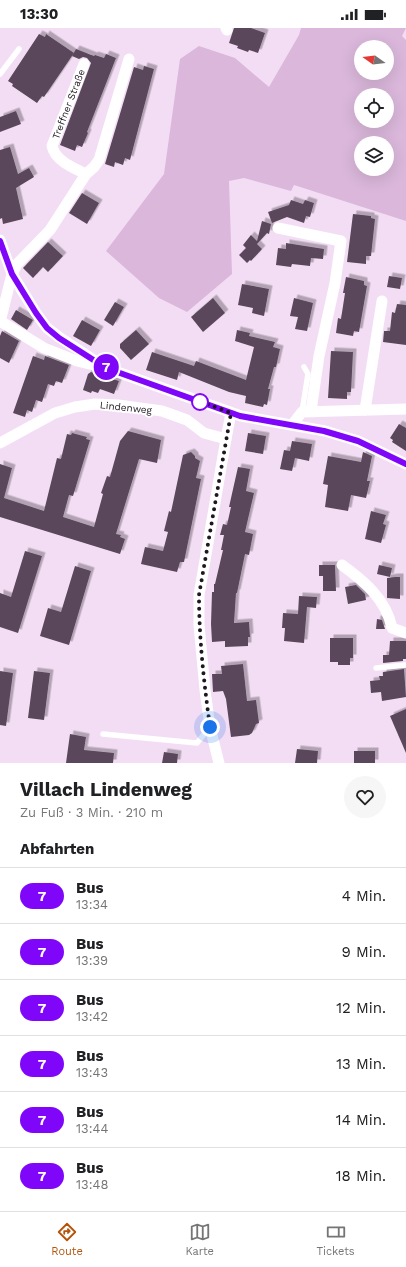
<!DOCTYPE html>
<html lang="de">
<meta charset="utf-8">
<style>
body{margin:0;font-family:"Work Sans",sans-serif;background:#f6f6f6;color:#202124;height:100vh;display:flex;flex-direction:column;font-size:15px;white-space:nowrap}
*{box-sizing:border-box;margin:0}
p{font-size:13px;color:#757577}
.icon{flex:none;width:22px;height:22px;fill:none;stroke:currentColor;stroke-width:2;stroke-linecap:round;stroke-linejoin:round}
.map{position:relative;height:735px;overflow:hidden}
.details{display:flex;flex-direction:column;background:#fff;flex:1}
.details>*{flex:none}
.badge{padding:0 8px;border-radius:13px;font-size:14px;line-height:26px}
.needle{width:26px;rotate:284deg}
.tools{position:absolute;left:354px;top:12px;display:grid;gap:8px}
.tools a{display:grid;place-items:center;width:40px;height:40px;border-radius:50%;background:#fff;box-shadow:0 4px 16px #0002;font-size:20px}
.you{position:absolute;width:20px;height:20px;margin:-10px;border:3px solid #fff;border-radius:50%;background:#1a73e8;box-shadow:0 0 0 6px #1a73e833}
.map>.badge{position:absolute;translate:-50% -50%;box-shadow:0 0 0 2px #fff}
h2{padding:0 20px;font-size:15px;line-height:36px}
.round{display:grid;place-items:center;flex:none;width:42px;height:42px;border-radius:21px;background:#f6f6f6}
.headline{display:flex;align-items:center;justify-content:space-between;height:68px;padding:0 20px}
h1{font-size:19px;font-weight:700;line-height:30px}
ul{padding:0;list-style:none}
li{display:flex;align-items:center;gap:12px;height:56px;padding:0 20px;border-top:1px solid #e0e0e0}
li div{flex:1}
li b{display:block;font-size:15px}
li em{font-style:normal}
li .badge{min-width:44px;font-weight:700;text-align:center}
.status{display:flex;justify-content:space-between;align-items:center;height:28px;padding:0 20px;background:#fff;direction:ltr}
.status svg{height:11px;fill:currentColor}
.tab-bar{display:flex;justify-content:space-around;align-items:center;height:56px;border-top:1px solid #e0e0e0;background:#fff;font-size:11px;color:#757577}
.tab-bar a{display:grid;justify-items:center;gap:2px}
.tab-bar .on{color:#b45309}
.map>svg:first-child{display:block}
.green{fill:#dab7db;fill-rule:evenodd}
.building{fill:#5a475b;filter:url(#shadow)}
.lines{fill:none;stroke-linecap:round;stroke-linejoin:round}
.lane{stroke:#fff;stroke-width:5.5}
.street{stroke:#fff;stroke-width:11}
.line-casing{stroke:#fff;stroke-width:9}
.line{stroke:#7f06f9;stroke-width:6}
.walk{stroke:#1e171f;stroke-width:4;stroke-dasharray:0 7.2}
.stop-dot{fill:#fff;stroke:#7f06f9;stroke-width:2}
.labels{text-anchor:middle;stroke-width:4;stroke-linejoin:round;paint-order:stroke}
.street-label{font-size:10px;fill:#1e171f;stroke:#fff}
</style>
<div class="status"><b>13:30</b><svg viewBox="0 0 49 12"><path d="M0 12V9h3v3zM5 12V6h3v6zM10 12V3h3v9zM15 12V0h3v12zM26 1h20v11H26zM47 4h2v5h-2z"/></svg></div>
<div class="map">
<svg width="406" height="735" viewBox="0 0 406 735">
<defs>
<filter id="shadow"><feDropShadow dx="3.5" dy="-3.5" stdDeviation="0" flood-color="#0004"/></filter>
</defs>
<rect width="100%" height="100%" fill="#f3ddf4"/>
<path class="green" d="M 301,0 L 406,0 L 402,8 L 406,12 L 406,193 L 294,157 L 291,163 L 244,150 L 229,153 L 232,246 L 187,284 L 159,270 L 106,223 L 164,146 L 180,31 L 199,18 L 235,30 L 269,59 L 299,7 ZM 361,19 L 387,19 L 387,45 L 361,45 ZM 361,67 L 387,67 L 387,93 L 361,93 ZM 361,115 L 387,115 L 387,141 L 361,141 Z"/>
<g class="building">
<path d="M 234,0 L 251,0 L 265,5 L 258,25 L 249,22 L 248,24 L 237,20 L 238,18 L 229,15 Z"/>
<path d="M 39,6 L 45,9 L 46,6 L 74,25 L 44,69 L 42,68 L 37,75 L 12,58 L 13,56 L 8,53 Z"/>
<path d="M 76,21 L 94,28 L 95,27 L 104,30 L 106,26 L 116,30 L 87,104 L 88,105 L 82,119 L 77,117 L 75,123 L 60,117 L 91,35 L 87,30 L 83,29 L 79,31 L 72,28 Z"/>
<path d="M 144,38 L 154,41 L 130,132 L 125,130 L 123,137 L 115,134 L 114,139 L 105,136 L 134,39 L 143,42 Z"/>
<path d="M 16,83 L 21,96 L 0,104 L 0,89 Z"/>
<path d="M 10,119 L 18,146 L 29,140 L 34,149 L 16,160 L 23,191 L 3,196 L 2,190 L 0,191 L 0,122 Z"/>
<path d="M 82,165 L 99,175 L 87,196 L 69,185 Z"/>
<path d="M 291,172 L 303,176 L 305,172 L 314,175 L 310,189 L 306,188 L 304,195 L 287,189 L 272,195 L 268,184 L 289,177 Z"/>
<path d="M 353,186 L 371,188 L 371,190 L 375,191 L 371,228 L 366,228 L 366,236 L 347,234 Z"/>
<path d="M 262,193 L 271,196 L 269,206 L 267,205 L 257,216 L 262,221 L 251,233 L 250,232 L 247,235 L 239,227 L 246,220 L 243,217 L 251,207 L 257,213 Z"/>
<path d="M 48,214 L 63,228 L 48,244 L 43,239 L 33,250 L 23,240 Z"/>
<path d="M 286,215 L 324,221 L 323,231 L 311,230 L 310,238 L 292,236 L 291,239 L 276,237 L 278,220 L 286,221 Z"/>
<path d="M 389,248 L 402,250 L 400,261 L 387,259 Z"/>
<path d="M 346,249 L 364,253 L 364,257 L 367,258 L 359,304 L 354,303 L 353,308 L 336,305 L 338,290 L 341,291 L 345,265 L 343,265 Z"/>
<path d="M 242,256 L 269,261 L 264,288 L 252,285 L 253,280 L 238,277 Z"/>
<path d="M 213,270 L 225,285 L 203,304 L 191,289 Z"/>
<path d="M 294,270 L 313,275 L 307,303 L 295,301 L 298,289 L 290,288 Z"/>
<path d="M 115,274 L 124,279 L 113,298 L 104,292 Z"/>
<path d="M 397,276 L 406,277 L 406,317 L 383,314 L 384,303 L 390,303 L 392,284 L 395,285 Z"/>
<path d="M 16,282 L 33,292 L 27,302 L 11,291 Z"/>
<path d="M 82,292 L 100,302 L 91,318 L 73,308 Z"/>
<path d="M 136,302 L 149,316 L 131,332 L 120,320 L 120,316 Z"/>
<path d="M 237,302 L 250,305 L 249,308 L 275,314 L 273,319 L 280,321 L 276,339 L 274,339 L 268,361 L 270,361 L 267,377 L 264,376 L 263,379 L 245,375 L 246,368 L 229,364 L 179,344 L 177,352 L 146,342 L 152,324 L 194,338 L 196,333 L 246,352 L 254,319 L 235,313 Z"/>
<path d="M 2,303 L 19,313 L 9,335 L 0,330 L 0,308 Z"/>
<path d="M 331,323 L 353,324 L 351,364 L 347,364 L 347,371 L 328,370 Z"/>
<path d="M 33,328 L 44,332 L 45,328 L 69,337 L 62,355 L 56,353 L 54,358 L 48,356 L 42,374 L 36,372 L 32,384 L 27,382 L 25,389 L 13,385 Z"/>
<path d="M 91,344 L 119,353 L 114,366 L 100,361 L 98,365 L 92,363 L 91,365 L 83,362 L 88,346 Z"/>
<path d="M 399,396 L 406,400 L 406,423 L 392,414 L 393,412 L 390,410 Z"/>
<path d="M 128,403 L 161,412 L 157,435 L 139,431 L 116,506 L 121,507 L 120,509 L 125,511 L 120,526 L 0,489 L 0,436 L 12,440 L 4,470 L 44,483 L 57,430 L 61,431 L 67,406 L 71,407 L 72,405 L 87,409 L 86,411 L 90,412 L 73,468 L 69,467 L 63,489 L 94,499 L 103,466 L 101,465 L 107,448 L 110,449 L 120,413 Z"/>
<path d="M 248,405 L 266,408 L 263,426 L 245,423 Z"/>
<path d="M 292,413 L 312,416 L 309,433 L 295,430 L 292,443 L 280,441 L 284,422 L 290,423 Z"/>
<path d="M 191,424 L 195,428 L 195,430 L 200,433 L 196,450 L 201,451 L 184,534 L 180,534 L 177,544 L 141,536 L 145,519 L 163,523 L 168,504 L 164,503 L 169,483 L 171,484 L 183,427 Z"/>
<path d="M 363,424 L 372,428 L 367,453 L 370,453 L 366,470 L 351,467 L 348,483 L 325,479 L 328,457 L 323,456 L 328,428 L 361,434 Z"/>
<path d="M 238,439 L 250,441 L 246,463 L 254,465 L 245,504 L 253,506 L 249,527 L 245,526 L 237,565 L 236,565 L 234,595 L 249,594 L 250,609 L 248,609 L 248,618 L 225,619 L 225,613 L 212,614 L 211,596 L 212,564 L 214,564 L 214,556 L 215,556 L 223,522 L 221,522 L 224,507 L 220,507 L 223,496 L 227,497 L 231,479 L 229,479 Z"/>
<path d="M 371,483 L 386,487 L 383,496 L 386,497 L 381,515 L 365,511 Z"/>
<path d="M 25,523 L 42,528 L 18,605 L 0,599 L 0,565 L 11,569 Z"/>
<path d="M 319,537 L 335,537 L 336,563 L 323,563 L 323,548 L 319,548 Z"/>
<path d="M 379,537 L 392,540 L 390,549 L 377,546 Z"/>
<path d="M 75,538 L 91,543 L 69,617 L 40,608 L 48,580 L 61,584 Z"/>
<path d="M 395,549 L 400,549 L 400,571 L 387,570 L 387,550 Z"/>
<path d="M 356,557 L 365,566 L 366,572 L 348,576 L 345,559 Z"/>
<path d="M 299,568 L 317,569 L 316,580 L 307,579 L 304,615 L 284,613 L 285,600 L 282,600 L 283,585 L 298,586 Z"/>
<path d="M 377,591 L 382,592 L 385,601 L 376,601 Z"/>
<path d="M 330,610 L 353,610 L 353,630 L 350,630 L 350,637 L 338,637 L 338,634 L 330,634 Z"/>
<path d="M 390,613 L 406,613 L 406,631 L 403,631 L 403,633 L 383,635 L 383,627 L 389,627 Z"/>
<path d="M 243,636 L 247,673 L 256,672 L 259,695 L 256,696 L 252,705 L 249,707 L 231,709 L 226,671 L 223,663 L 213,664 L 212,646 L 222,646 L 221,638 Z"/>
<path d="M 404,641 L 406,669 L 382,673 L 381,664 L 371,665 L 370,653 L 380,652 L 379,648 L 383,648 L 383,644 Z"/>
<path d="M 0,643 L 13,645 L 6,698 L 0,697 Z"/>
<path d="M 34,643 L 50,645 L 44,692 L 28,690 Z"/>
<path d="M 406,681 L 406,725 L 390,688 Z"/>
<path d="M 70,706 L 86,709 L 84,722 L 114,725 L 113,735 L 66,735 Z"/>
<path d="M 297,721 L 318,723 L 317,735 L 295,735 Z"/>
<rect x="354" y="723" width="21" height="12"/>
<path d="M 164,724 L 178,726 L 177,735 L 162,735 Z"/>
</g>
<g class="lines">
<g class="lane">
<path d="M 0,46 L 19,21"/>
<path d="M 302,384 L 308,346 L 304,339"/>
<path d="M 376,640 L 406,637"/>
<path d="M 103,706 L 197,715 L 210,699"/>
</g>
<g class="street">
<path d="M 226,0 L 227,2"/>
<path d="M 84,36 L 52,118 C 55,133 74,140 86,146"/>
<path d="M 278,200 L 341,213 L 335,255 L 319,328 L 311,383"/>
<path d="M 0,212 L 12,246 L 36,285 L 47,300 L 59,309 L 106,340 L 241,388 L 325,403 L 358,413 L 406,436"/>
<path d="M 0,293 L 44,320 L 77,333 L 98,338"/>
<path d="M 0,294 L 12,246 L 17,236 L 50,202 L 86,146 L 94,139 L 99,132 L 129,31"/>
<path d="M 365,382 L 382,273"/>
<path d="M 292,397 L 302,384 L 406,381"/>
<path d="M 0,415 L 55,385 L 75,379 L 95,376 L 118,377 L 162,383 L 187,392 L 204,405 L 226,411 L 231,385"/>
<path d="M 342,537 C 364,553 386,571 392,600 L 406,605"/>
<path d="M 219,735 L 210,699 L 205,662 L 199,597 L 199,567 L 226,411"/>
</g>
</g>
<g class="lines">
<defs>
<path id="line" d="M 0,213 L 12,246 L 36,285 L 47,300 L 59,310 L 106,340 L 240,388 L 324,403 L 358,413 L 406,436"/>
</defs>
<use href="#line" class="line-casing"/>
<use href="#line" class="line"/>
<path class="walk" d="M 200,374 L 194,371 L 231,385 L 199,567 C 199,611 204,655 210,699"/>
</g>
<circle class="stop-dot" cx="200" cy="374" r="8"/>
<g class="labels">
<g class="street-label">
<text transform="translate(68 76) rotate(-69)" y="4">Treffner Straße</text>
<text transform="translate(126 379) rotate(6)" y="4">Lindenweg</text>
</g>
</g>
</svg>
<div class="tools">
<a><svg class="needle" viewBox="-14 -14 28 28"><path d="M0-13l5 13h-10z" fill="#e53935"/><path d="M0 13l5-13h-10z" fill="#757577"/></svg></a>
<a><svg class="icon" aria-label="locate" viewBox="0 0 24 24"><circle cx="12" cy="12" r="6"/><path d="M12 2v4M12 18v4M2 12h4M18 12h4"/></svg></a>
<a><svg class="icon" aria-label="layers" viewBox="0 0 24 24"><path d="M12 4l9 5-9 5-9-5zM3 14l9 5 9-5"/></svg></a>
</div>
<div class="you" style="left:210px;top:699px"></div>
<b class="badge" style="left:106px;top:339px;background:#7f06f9;color:#fff">7</b>
</div>
<section class="details">
<div class="headline"><div><h1>Villach Lindenweg</h1><p>Zu Fuß · 3 Min. · 210 m</p></div><a class="round"><svg class="icon" aria-label="heart" viewBox="0 0 24 24"><path d="M12 20l-8-8c-3-5 5-10 8-4 3-6 11-1 8 4z"/></svg></a></div>
<h2>Abfahrten</h2>
<ul>
<li><span class="badge" style="background:#7f06f9;color:#fff">7</span><div><b>Bus</b><p>13:34</p></div><em>4 Min.</em></li>
<li><span class="badge" style="background:#7f06f9;color:#fff">7</span><div><b>Bus</b><p>13:39</p></div><em>9 Min.</em></li>
<li><span class="badge" style="background:#7f06f9;color:#fff">7</span><div><b>Bus</b><p>13:42</p></div><em>12 Min.</em></li>
<li><span class="badge" style="background:#7f06f9;color:#fff">7</span><div><b>Bus</b><p>13:43</p></div><em>13 Min.</em></li>
<li><span class="badge" style="background:#7f06f9;color:#fff">7</span><div><b>Bus</b><p>13:44</p></div><em>14 Min.</em></li>
<li><span class="badge" style="background:#7f06f9;color:#fff">7</span><div><b>Bus</b><p>13:48</p></div><em>18 Min.</em></li>
</ul>
</section>
<nav class="tab-bar">
<a class="on"><svg class="icon" aria-label="directions" viewBox="0 0 24 24"><path d="M12 3l9 9-9 9-9-9zM9 14v-3h6M13 9l2 2-2 2"/></svg>Route</a>
<a><svg class="icon" aria-label="map" viewBox="0 0 24 24"><path d="M3 6l6-2 6 2 6-2v14l-6 2-6-2-6 2zM9 4v14M15 6v14"/></svg>Karte</a>
<a><svg class="icon" aria-label="tickets" viewBox="0 0 24 24"><path d="M3 7h18v10H3zM15 7v10"/></svg>Tickets</a>
</nav>
